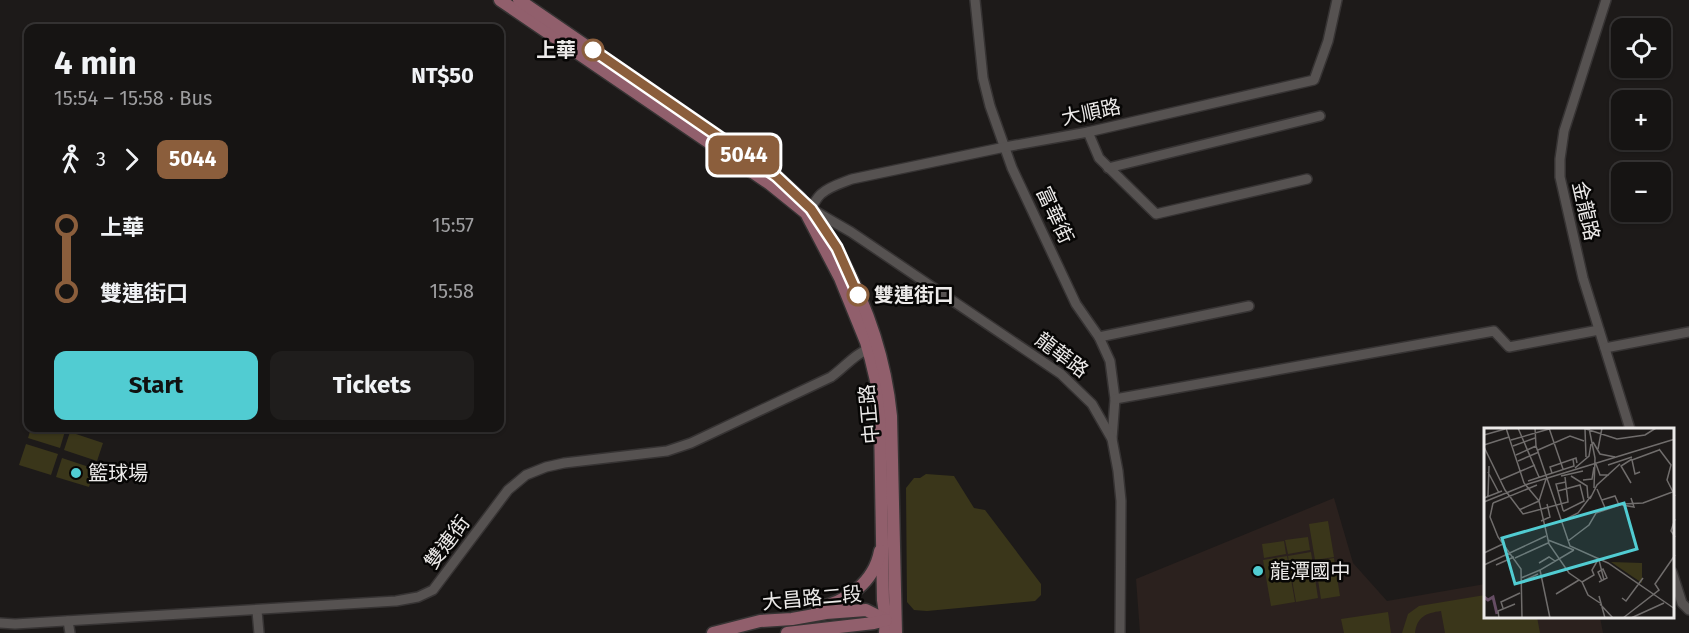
<!DOCTYPE html>
<meta charset="utf-8">
<style>
body{margin:0;font-family:"Fira Sans","Noto Sans TC",sans-serif;background:#1f1d1c;color:#f1f3f6;height:100vh;display:flex;flex-direction:column;font-size:22px;white-space:nowrap}
*{box-sizing:border-box;margin:0}
p{font-size:20px;color:#9e9ea0}
.icon{flex:none;width:33px;height:33px;fill:none;stroke:currentColor;stroke-width:2;stroke-linecap:round;stroke-linejoin:round}
.map{position:relative;flex:1;overflow:hidden}
.drawer{position:absolute;left:24px;top:24px;width:480px;height:408px;display:flex;flex-direction:column;background:#161413;border-radius:12px;box-shadow:0 2px 4px #0004,0 0 0 2px #353333}
.drawer>*{flex:none}
.badge{padding:0 12px;border-radius:9px;font-size:21px;line-height:39px}
.fabs{position:absolute;left:1611px;top:18px;display:grid;gap:12px}
.fabs a{display:grid;place-items:center;width:60px;height:60px;border-radius:12px;background:#161413;box-shadow:0 2px 4px #0004,0 0 0 2px #353333;font-size:30px}
.map>.badge{position:absolute;translate:-50% -50%;box-shadow:0 0 0 3px #fff}
.legs{display:flex;align-items:center;gap:9px;height:66px;padding:0 30px;font-size:20px}
.legs p{margin-inline-start:auto}
.head{display:flex;align-items:center;justify-content:space-between;height:102px;padding:0 30px}
h1{font-size:33px;font-weight:700;line-height:45px}
.primary-button{display:flex;gap:12px;margin-top:auto;padding:12px 30px}
.primary-button a{flex:1;height:69px;border-radius:12px;background:#51ccd2;color:#111;font-size:24px;font-weight:700;line-height:69px;text-align:center}
.primary-button a+a{background:#1f1d1c;color:#f1f3f6}
ul{padding:0 30px;list-style:none}
li{display:flex;align-items:center;gap:21px;height:66px;font-size:22px}
li i{display:grid;place-items:center;width:9px;height:100%;margin:0 8px;background:currentColor}
li i::after{content:'';width:15px;height:15px;margin:-8px;border:4px solid;border-radius:50%;background:#161413}
li p{margin-inline-start:auto}
li:first-child i{background:linear-gradient(#0000 50%,currentColor 0)}
li:last-child i{background:linear-gradient(currentColor 50%,#0000 0)}
.map>svg:first-child{display:block}
.built{fill:#2b211e}
.green{fill:#3a361a}
.lines{fill:none;stroke-linecap:round;stroke-linejoin:round}
.minor-casing{stroke:#363333;stroke-width:12}
.major-casing{stroke:#363333;stroke-width:15}
.minor{stroke:#565251;stroke-width:9}
.major{stroke:#915f6c;stroke-width:12}
.line-1-casing{stroke:#fff;stroke-width:14}
.line-1{stroke:#8b5e3c;stroke-width:9}
.stop-1-dot{fill:#fff;stroke:#8b5e3c;stroke-width:3}
.poi-dot{fill:#51ccd2;stroke:#070605;stroke-width:2}
.labels{text-anchor:middle;stroke-width:5;stroke-linejoin:round;paint-order:stroke}
.stop-label{font-size:20px;font-weight:bold;fill:#eceae9;stroke:#070605;text-anchor:end}
.street-label{font-size:20px;fill:#eceae9;stroke:#070605}
.poi-label{font-size:20px;fill:#eceae9;stroke:#070605;text-anchor:start}
.inset-river{fill:none;stroke:#664d64;stroke-width:3}
.inset-road{fill:none;stroke:#706d6c;stroke-width:1.5}
.view{fill:#51ccd2;fill-opacity:0.15;stroke:#51ccd2;stroke-width:3}
.inset-edge{fill:none;stroke:#eceae9;stroke-width:3}
</style>
<div class="map">
<svg width="1689" height="633" viewBox="0 0 1689 633">
<rect width="100%" height="100%" fill="#1d1a19"/>
<path class="built" d="M 1334,498 L 1353,563 L 1387,601 L 1485,584 L 1485,616 L 1600,617 L 1603,633 L 1140,633 L 1136,579 Z"/>
<g class="green">
<path d="M 31,428 L 66,428 L 60,448 L 28,438 Z"/>
<path d="M 70,432 L 103,443 L 97,461 L 64,450 Z"/>
<path d="M 26,444 L 58,454 L 51,475 L 19,465 Z"/>
<path d="M 62,458 L 95,469 L 89,487 L 56,477 Z"/>
<path d="M 926,474 L 954,476 L 974,508 L 985,510 L 1041,584 L 1041,595 L 1035,601 L 927,611 L 914,610 L 907,602 L 906,488 L 914,478 L 920,478 Z"/>
<path d="M 1328,521 L 1334,557 L 1315,560 L 1309,524 Z"/>
<path d="M 1308,537 L 1310,550 L 1288,554 L 1285,540 Z"/>
<path d="M 1284,541 L 1286,554 L 1264,558 L 1262,544 Z"/>
<path d="M 1311,552 L 1318,598 L 1296,602 L 1288,556 Z"/>
<path d="M 1287,556 L 1295,602 L 1271,606 L 1263,560 Z"/>
<path d="M 1334,558 L 1340,596 L 1321,599 L 1315,561 Z"/>
<path d="M 1485,595 L 1485,616 L 1537,617 L 1540,633 L 1445,633 L 1441,611 C 1426,613 1417,617 1415,633 L 1402,633 L 1408,614 L 1419,606 Z"/>
<path d="M 1388,612 L 1391,633 L 1344,633 L 1341,619 Z"/>
</g>
<g class="lines">
<defs>
<g id="minor">
<path d="M 975,0 L 983,78 L 990,106 L 1012,168 L 1076,304 L 1099,337 L 1110,361 L 1115,399 L 1112,439"/>
<path d="M 1606,0 L 1564,131 L 1560,159 L 1560,177 L 1583,278 L 1630,429"/>
<path d="M 1088,132 L 1099,158 L 1156,214 L 1307,179"/>
<path d="M 1108,168 L 1320,116"/>
<path d="M 813,210 L 851,232 L 1061,374 L 1092,404 L 1112,439 L 1118,471 L 1121,501 L 1120,633"/>
<path d="M 806,213 C 813,208 815,199 821,194 C 830,186 842,183 852,179 L 1005,147 L 1088,132 L 1314,80 L 1328,41 L 1337,0"/>
<path d="M 1099,337 L 1249,306"/>
<path d="M 1605,348 L 1689,332"/>
<path d="M 1115,399 L 1494,331 L 1509,347 L 1599,330"/>
<path d="M 1672,572 L 1682,603 L 1689,610"/>
<path d="M 257,611 L 259,633"/>
<path d="M 68,621 L 70,633"/>
<path d="M 0,623 L 15,624 L 396,601 L 418,597 L 433,590 L 508,490 L 526,475 L 546,467 L 564,463 L 667,451 L 691,443 L 831,377 C 844,368 857,351 873,348"/>
</g>
<g id="major">
<path d="M 500,0 L 770,184 L 806,213 L 840,278 L 866,342 L 871,360 L 878,389 L 880,420 L 883,600 L 886,620 L 885,633"/>
<path d="M 519,0 L 776,176 L 800,198"/>
<path d="M 815,215 C 856,276 884,344 891,416 L 896,633"/>
<path d="M 817,608 C 846,602 874,583 880,551"/>
<path d="M 713,633 L 760,621 L 792,619 L 826,613 L 866,610 L 886,620"/>
<path d="M 787,633 L 874,623 L 886,620"/>
</g>
</defs>
<use href="#minor" class="minor-casing"/>
<use href="#major" class="major-casing"/>
<use href="#minor" class="minor"/>
<use href="#major" class="major"/>
</g>
<g class="lines">
<defs>
<path id="line-1" d="M 593,50 L 776,176 L 811,209 L 837,248 L 858,295"/>
</defs>
<use href="#line-1" class="line-1-casing"/>
<use href="#line-1" class="line-1"/>
</g>
<g class="stop-1-dot">
<circle cx="593" cy="50" r="10"/>
<circle cx="858" cy="295" r="10"/>
</g>
<g class="poi-dot">
<circle cx="76" cy="473" r="6"/>
<circle cx="1258" cy="571" r="6"/>
</g>
<g class="labels">
<g class="stop-label">
<text x="576" y="57">上華</text>
<text x="874" y="302" text-anchor="start">雙連街口</text>
</g>
<g class="street-label">
<text transform="translate(1091 112) rotate(-12)" y="7">大順路</text>
<text transform="translate(1586 211) rotate(77)" y="7">金龍路</text>
<text transform="translate(1055 215) rotate(65)" y="7">富華街</text>
<text transform="translate(1062 355) rotate(37)" y="7">龍華路</text>
<text transform="translate(869 414) rotate(-95)" y="7">中正路</text>
<text transform="translate(447 542) rotate(-53)" y="7">雙連街</text>
<text transform="translate(812 598) rotate(-5)" y="7">大昌路二段</text>
</g>
<g class="poi-label">
<text x="88" y="480">籃球場</text>
<text x="1270" y="578">龍潭國中</text>
</g>
</g>
<g transform="translate(1484 428)">
<rect width="190" height="190" fill="#1d1a19"/>
<path d="M 127,134 L 158,135 L 158,155 Z" fill="#3a361a"/>
<path class="inset-river" d="M 0,169 L 4,172 L 9,169 L 13,186"/>
<path class="inset-road" d="M 22,0 L 40,55 L 55,73M 34,0 L 55,49M 51,0 L 52,18 L 86,118 L 124,135 L 191,181M 65,0 L 79,41M 99,0 L 133,11 L 161,7 L 172,0M 105,0 L 111,30 L 110,60M 101,1 L 102,29M 0,7 L 21,1M 27,12 L 65,1M 109,14 L 116,26 L 131,29M 0,17 L 25,9M 29,18 L 51,10M 0,19 L 21,62 L 39,86 L 84,74 L 81,49M 114,21 L 118,0M 175,21 L 187,37 L 183,52 L 191,68M 54,22 L 86,8 L 100,13M 32,27 L 52,18M 34,33 L 55,24M 112,36 L 116,47 L 125,47M 124,37 L 148,29M 91,40 L 105,28 L 107,16M 4,44 L 15,65M 156,44 L 151,46 L 148,32 L 175,22M 68,45 L 66,39 L 92,30 L 93,35M 77,48 L 99,43M 87,48 L 103,58 L 104,70M 62,51 L 55,73 L 65,116 L 85,145 L 98,154 L 104,167 L 116,175M 16,52 L 51,37M 99,52 L 108,51 L 110,39M 44,53 L 90,38 L 89,31M 147,55 L 137,38 L 148,31M 113,61 L 122,82M 74,63 L 96,57 L 100,73 L 80,83 L 79,82 L 72,56 L 82,54M 4,68 L 5,38M 0,70 L 18,63M 106,71 L 113,57 L 136,36M 118,72 L 131,68 L 135,77M 0,74 L 44,56 L 191,11M 9,75 L 6,89 L 14,109 L 37,141 L 38,190M 9,75 L 53,57M 138,77 L 150,79 L 147,70M 35,82 L 55,73M 191,91 L 187,103 L 191,109M 57,93 L 66,89 L 63,76M 76,94 L 94,85 L 107,68M 64,112 L 90,122M 84,113 L 105,97 L 112,85 L 139,76 L 159,75 L 191,63M 0,125 L 21,115M 31,130 L 64,115M 115,132 L 120,152M 55,135 L 65,129 L 71,133M 0,137 L 62,108M 12,137 L 30,129M 37,150 L 56,142M 37,154 L 54,146M 98,154 L 110,147 L 108,142 L 115,130M 115,154 L 123,150 L 119,141 L 114,144 L 118,153M 72,166 L 95,152M 115,168 L 121,190M 138,170 L 142,173 L 159,150M 116,176 L 129,190M 19,180 L 17,174 L 36,165M 15,190 L 14,183 L 31,176M 66,190 L 56,142 L 90,122M 139,190 L 175,162 L 171,156 L 191,127M 147,190 L 180,175"/>
<path class="view" d="M 140,75 L 153,121 L 31,156 L 18,110 Z"/>
<rect width="190" height="190" class="inset-edge"/>
</g>
</svg>
<div class="fabs">
<a><svg class="icon" aria-label="locate" viewBox="0 0 24 24"><circle cx="12" cy="12" r="6"/><path d="M12 2v4M12 18v4M2 12h4M18 12h4"/></svg></a>
<a>+</a>
<a>−</a>
</div>
<b class="badge" style="left:744px;top:155px;background:#8b5e3c;color:#fff">5044</b>
<section class="drawer">
<div class="head"><div><h1>4 min</h1><p>15:54 – 15:58 · Bus</p></div><b>NT$50</b></div>
<div class="legs"><svg class="icon" aria-label="walk" viewBox="0 0 24 24"><circle cx="13" cy="4" r="2"/><path d="M13 8l-2 6 4 7M11 14l-3 7M7 12l3-4h3l4 4"/></svg>3<svg class="icon" aria-label="forward" viewBox="0 0 24 24"><path d="M9 5l7 7-7 7"/></svg><b class="badge" style="background:#8b5e3c;color:#fff">5044</b></div>
<ul>
<li><i style="color:#8b5e3c"></i><b>上華</b><p>15:57</p></li>
<li><i style="color:#8b5e3c"></i><b>雙連街口</b><p>15:58</p></li>
</ul>
<div class="primary-button"><a>Start</a><a>Tickets</a></div>
</section>
</div>
